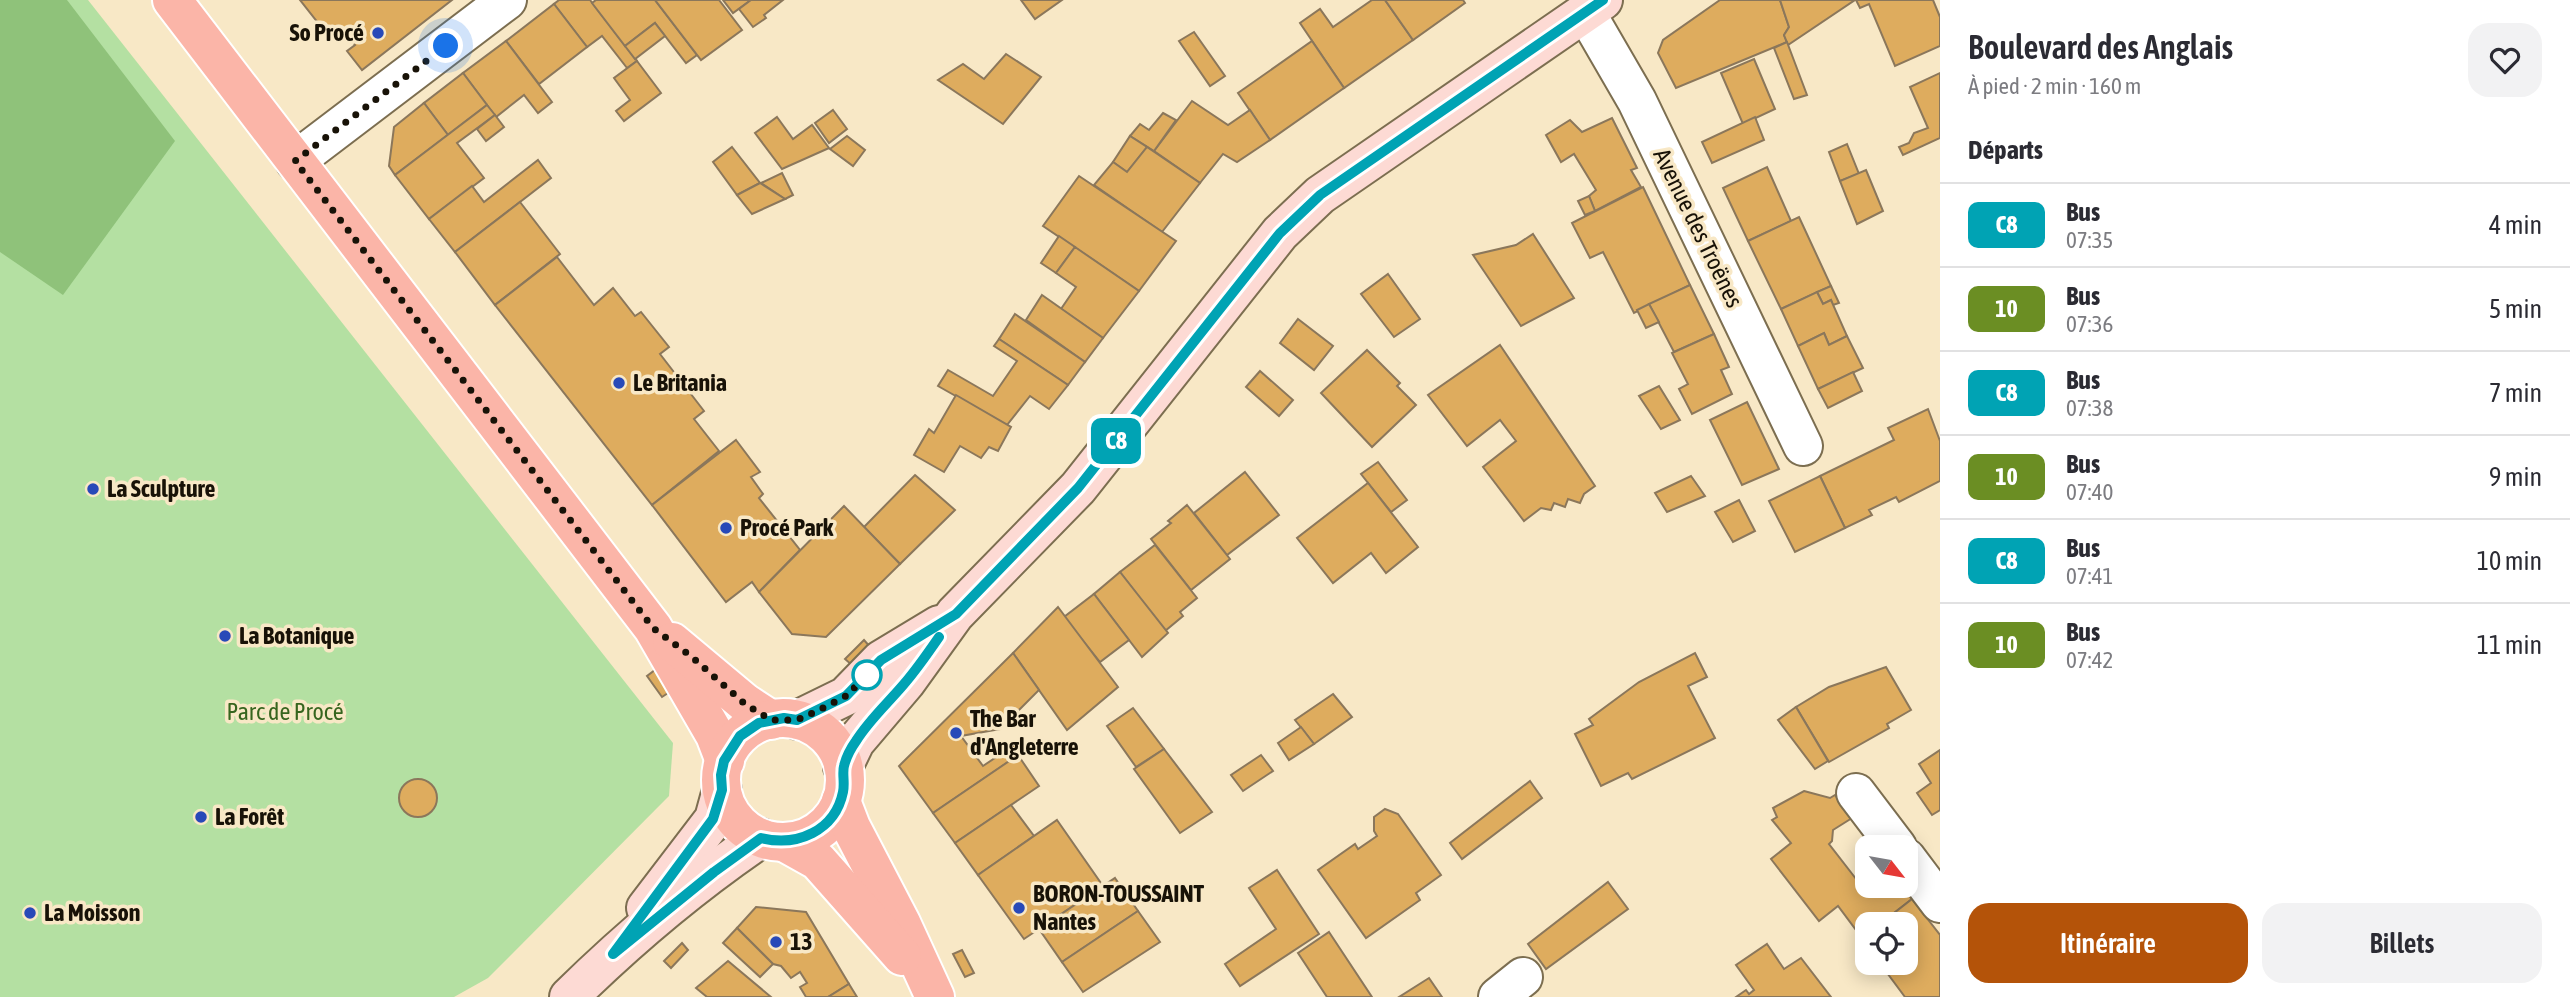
<!DOCTYPE html>
<html lang="fr">
<meta charset="utf-8">
<style>
body{margin:0;font-family:"Asap Condensed",sans-serif;background:#f2f2f3;color:#2b2b33;height:100vh;display:flex;flex-direction:column;font-size:26px;white-space:nowrap}
*{box-sizing:border-box;margin:0}
p{font-size:23px;color:#7c7c81}
.icon{flex:none;width:38px;height:38px;fill:none;stroke:currentColor;stroke-width:2;stroke-linecap:round;stroke-linejoin:round}
.map{position:relative;flex:1;overflow:hidden}
.details{display:flex;flex-direction:column;background:#fff;width:630px}
.details>*{flex:none}
.badge{padding:0 14px;border-radius:10px;font-size:24px;line-height:46px}
.needle{width:46px;rotate:121deg}
.buttons{position:absolute;left:1855px;top:835px;display:grid;gap:14px}
.buttons a{display:grid;place-items:center;width:63px;height:63px;border-radius:14px;background:#fff;box-shadow:0 4px 18px #0003;font-size:35px}
.you{position:absolute;width:35px;height:35px;margin:-18px;border:5px solid #fff;border-radius:50%;background:#1a73e8;box-shadow:0 0 0 10px #1a73e833}
.map>.badge{position:absolute;translate:-50% -50%;box-shadow:0 0 0 4px #fff}
h2{padding:0 28px;font-size:26px;line-height:63px}
.round{display:grid;place-items:center;flex:none;width:74px;height:74px;border-radius:21px;background:#f2f2f3}
.summary{display:flex;align-items:center;justify-content:space-between;height:119px;padding:0 28px}
h1{font-size:33px;font-weight:600;line-height:52px}
.button{display:flex;gap:14px;margin-top:auto;padding:14px 28px}
.button a{flex:1;height:80px;border-radius:21px;background:#b45309;color:#fff;font-size:28px;font-weight:600;line-height:80px;text-align:center}
.button a+a{background:#f2f2f3;color:#2b2b33}
ul{padding:0;list-style:none}
li{display:flex;align-items:center;gap:21px;height:84px;padding:0 28px;border-top:2px solid #e1e1e2}
li div{flex:1}
li b{display:block;font-size:26px}
li em{font-style:normal}
li .badge{min-width:77px;font-weight:700;text-align:center}
main{display:flex;flex:1;min-height:0}
.map>svg:first-child{display:block}
.green{fill:#b4e0a2}
.forest{fill:#8fc27a}
.building{fill:#deac5e;stroke:#8b775b;stroke-width:2}
.lines{fill:none;stroke-linecap:round;stroke-linejoin:round}
.street-casing{stroke:#7c6e50;stroke-width:42}
.secondary-casing{stroke:#7c6e50;stroke-width:42}
.primary-casing{stroke:#fff;stroke-width:42}
.street{stroke:#fff;stroke-width:38}
.secondary{stroke:#fddad4;stroke-width:38}
.primary{stroke:#fbb5a8;stroke-width:38}
.line-casing{stroke:#fff;stroke-width:16}
.line{stroke:#00a3b4;stroke-width:10}
.walk{stroke:#181207;stroke-width:7;stroke-dasharray:0 12.6}
.poi-dot{fill:#2849b8;stroke:#f8e8c6;stroke-width:2.5}
.stop-dot{fill:#fff;stroke:#00a3b4;stroke-width:3.5}
.labels{text-anchor:middle;stroke-width:7;stroke-linejoin:round;paint-order:stroke}
.poi-label{font-size:24px;font-weight:bold;fill:#181207;stroke:#f8e8c6;text-anchor:start}
.street-label{font-size:24px;fill:#181207;stroke:#f8e8c6}
.park-label{font-size:24px;fill:#36651e;stroke:#f8e8c6}
</style>
<main>
<div class="map">
<svg width="1940" height="997" viewBox="0 0 1940 997">
<rect width="100%" height="100%" fill="#f8e8c6"/>
<path class="green" d="M 0,0 L 88,0 L 673,743 L 669,796 L 488,978 L 454,997 L 0,997 Z"/>
<path class="forest" d="M 0,0 L 67,0 L 175,141 L 63,295 L 0,252 Z"/>
<g class="building">
<path d="M 300,0 L 452,0 L 362,70 L 347,51 L 355,45 L 342,28 L 330,38 Z"/>
<path d="M 559,0 L 590,0 L 637,61 L 627,68 L 602,36 L 587,47 L 554,4 Z"/>
<path d="M 596,0 L 655,0 L 697,55 L 686,63 L 655,23 L 625,46 L 592,3 Z"/>
<path d="M 655,0 L 719,0 L 742,30 L 701,60 Z"/>
<path d="M 723,0 L 751,0 L 733,13 Z"/>
<path d="M 751,0 L 783,0 L 764,15 L 766,18 L 753,27 L 739,9 Z"/>
<path d="M 1021,0 L 1062,0 L 1035,19 Z"/>
<path d="M 1372,0 L 1385,0 L 1413,40 L 1344,88 L 1300,23 L 1320,9 L 1333,27 Z"/>
<path d="M 1385,0 L 1463,0 L 1465,3 L 1413,40 Z"/>
<path d="M 1720,0 L 1780,0 L 1789,27 L 1784,35 L 1787,42 L 1676,88 L 1658,53 L 1663,40 Z"/>
<path d="M 1780,0 L 1855,0 L 1788,45 L 1784,35 L 1789,27 Z"/>
<path d="M 1856,0 L 1933,0 L 1940,17 L 1940,46 L 1895,66 L 1869,4 L 1860,8 Z"/>
<path d="M 554,4 L 587,47 L 539,84 L 506,41 Z"/>
<path d="M 655,23 L 665,36 L 635,59 L 625,46 Z"/>
<path d="M 1194,32 L 1225,76 L 1210,86 L 1179,41 Z"/>
<path d="M 506,41 L 552,102 L 538,113 L 524,95 L 496,117 L 463,73 Z"/>
<path d="M 1312,41 L 1344,88 L 1270,140 L 1238,93 Z"/>
<path d="M 1787,42 L 1807,95 L 1794,99 L 1774,48 Z"/>
<path d="M 1006,54 L 1041,77 L 1003,124 L 938,80 L 963,64 L 984,79 Z"/>
<path d="M 1754,59 L 1775,109 L 1743,124 L 1721,73 Z"/>
<path d="M 637,61 L 661,93 L 624,121 L 616,111 L 630,100 L 614,78 Z"/>
<path d="M 463,73 L 487,105 L 448,135 L 424,103 Z"/>
<path d="M 1940,73 L 1940,138 L 1903,155 L 1899,147 L 1909,143 L 1914,133 L 1928,128 L 1910,87 Z"/>
<path d="M 1192,101 L 1228,125 L 1250,110 L 1270,140 L 1237,162 L 1223,154 L 1200,183 L 1154,151 Z"/>
<path d="M 424,103 L 448,135 L 395,175 L 389,166 L 394,127 Z"/>
<path d="M 487,105 L 495,115 L 457,143 L 484,178 L 429,219 L 395,175 Z"/>
<path d="M 833,110 L 847,129 L 829,143 L 815,123 Z"/>
<path d="M 1163,113 L 1176,120 L 1154,151 L 1130,136 L 1140,124 L 1149,130 Z"/>
<path d="M 495,115 L 504,127 L 486,141 L 477,129 Z"/>
<path d="M 777,117 L 793,139 L 812,125 L 829,148 L 782,169 L 755,133 Z"/>
<path d="M 1755,117 L 1764,140 L 1712,163 L 1702,142 Z"/>
<path d="M 1612,118 L 1637,168 L 1631,170 L 1641,187 L 1595,211 L 1589,196 L 1596,190 L 1574,154 L 1561,162 L 1546,135 L 1570,120 L 1582,132 Z"/>
<path d="M 847,136 L 865,150 L 853,166 L 830,149 Z"/>
<path d="M 1130,136 L 1147,147 L 1127,172 L 1113,162 Z"/>
<path d="M 1847,144 L 1859,174 L 1840,181 L 1829,152 Z"/>
<path d="M 732,147 L 760,183 L 737,195 L 713,162 Z"/>
<path d="M 1147,147 L 1200,183 L 1162,232 L 1094,185 L 1113,162 L 1127,172 Z"/>
<path d="M 538,160 L 551,178 L 455,252 L 429,219 L 472,186 L 484,202 Z"/>
<path d="M 1767,167 L 1791,221 L 1748,241 L 1723,188 Z"/>
<path d="M 1866,170 L 1883,211 L 1857,224 L 1840,181 Z"/>
<path d="M 782,173 L 793,195 L 785,199 L 761,183 Z"/>
<path d="M 1079,176 L 1176,241 L 1139,291 L 1043,226 Z"/>
<path d="M 760,183 L 785,199 L 752,214 L 737,195 Z"/>
<path d="M 1643,187 L 1690,285 L 1634,313 L 1603,252 L 1590,258 L 1572,223 Z"/>
<path d="M 1589,196 L 1595,211 L 1585,215 L 1578,201 Z"/>
<path d="M 520,202 L 560,254 L 495,305 L 455,252 Z"/>
<path d="M 1799,217 L 1831,286 L 1781,309 L 1748,241 Z"/>
<path d="M 1533,234 L 1574,298 L 1521,326 L 1473,255 L 1516,245 Z"/>
<path d="M 1059,236 L 1075,247 L 1056,273 L 1041,263 Z"/>
<path d="M 1075,247 L 1139,291 L 1103,338 L 1061,309 L 1076,287 L 1056,273 Z"/>
<path d="M 557,257 L 594,305 L 613,288 L 635,316 L 641,312 L 669,347 L 660,354 L 704,411 L 694,419 L 719,451 L 652,505 L 495,305 Z"/>
<path d="M 1388,274 L 1420,319 L 1394,337 L 1361,294 Z"/>
<path d="M 1690,285 L 1714,334 L 1674,352 L 1649,304 Z"/>
<path d="M 1831,286 L 1839,303 L 1833,305 L 1831,300 L 1823,304 L 1817,292 Z"/>
<path d="M 1817,292 L 1823,304 L 1831,300 L 1847,336 L 1829,345 L 1824,333 L 1798,346 L 1781,309 Z"/>
<path d="M 1042,295 L 1103,338 L 1085,362 L 1026,320 Z"/>
<path d="M 1649,304 L 1659,322 L 1646,328 L 1637,310 Z"/>
<path d="M 1015,314 L 1085,362 L 1068,385 L 999,339 Z"/>
<path d="M 1298,319 L 1333,346 L 1314,370 L 1280,343 Z"/>
<path d="M 1824,333 L 1829,345 L 1847,336 L 1863,368 L 1818,389 L 1798,346 Z"/>
<path d="M 1714,334 L 1729,367 L 1721,370 L 1732,394 L 1692,414 L 1679,389 L 1688,384 L 1672,353 Z"/>
<path d="M 999,339 L 1068,385 L 1049,409 L 1030,396 L 1007,425 L 938,386 L 948,370 L 993,396 L 1017,361 L 994,346 Z"/>
<path d="M 1500,345 L 1595,486 L 1584,494 L 1580,503 L 1568,499 L 1565,507 L 1554,503 L 1551,510 L 1541,508 L 1524,521 L 1483,467 L 1516,441 L 1500,420 L 1467,446 L 1428,395 Z"/>
<path d="M 1367,350 L 1400,383 L 1397,386 L 1416,405 L 1372,447 L 1321,393 Z"/>
<path d="M 1260,371 L 1293,400 L 1279,416 L 1246,387 Z"/>
<path d="M 1853,372 L 1862,391 L 1828,408 L 1818,389 Z"/>
<path d="M 1659,386 L 1680,420 L 1661,429 L 1639,396 Z"/>
<path d="M 956,395 L 1011,427 L 998,451 L 989,447 L 981,458 L 960,446 L 944,472 L 914,455 L 929,429 L 934,433 Z"/>
<path d="M 1747,402 L 1779,469 L 1742,485 L 1710,420 Z"/>
<path d="M 1928,409 L 1940,441 L 1940,481 L 1899,502 L 1896,497 L 1869,510 L 1872,515 L 1845,528 L 1820,476 L 1894,440 L 1888,428 Z"/>
<path d="M 736,440 L 760,472 L 751,477 L 763,494 L 759,498 L 800,550 L 759,592 L 752,582 L 726,602 L 652,505 Z"/>
<path d="M 1378,462 L 1407,500 L 1391,512 L 1361,474 Z"/>
<path d="M 1245,472 L 1279,515 L 1227,555 L 1194,513 Z"/>
<path d="M 915,475 L 955,510 L 900,564 L 864,527 Z"/>
<path d="M 1691,476 L 1705,496 L 1667,512 L 1655,493 Z"/>
<path d="M 1820,476 L 1845,528 L 1795,552 L 1769,501 Z"/>
<path d="M 1368,483 L 1418,547 L 1386,573 L 1371,553 L 1333,583 L 1297,538 Z"/>
<path d="M 1739,500 L 1755,531 L 1733,542 L 1715,512 Z"/>
<path d="M 1187,505 L 1230,559 L 1191,590 L 1151,539 L 1171,523 L 1168,521 Z"/>
<path d="M 844,506 L 900,564 L 826,637 L 792,634 L 759,592 Z"/>
<path d="M 1155,545 L 1197,598 L 1180,612 L 1183,616 L 1165,631 L 1120,572 Z"/>
<path d="M 1120,572 L 1168,633 L 1142,657 L 1094,594 Z"/>
<path d="M 1094,594 L 1129,640 L 1100,662 L 1064,617 Z"/>
<path d="M 1058,607 L 1118,687 L 1067,730 L 1013,653 Z"/>
<path d="M 864,640 L 871,648 L 853,666 L 845,659 Z"/>
<path d="M 1013,653 L 1039,690 L 1000,729 L 961,736 L 983,766 L 1020,741 L 1026,750 L 933,813 L 899,766 Z"/>
<path d="M 1695,653 L 1707,677 L 1688,686 L 1715,738 L 1632,779 L 1628,773 L 1601,786 L 1575,734 L 1593,725 L 1589,719 L 1639,682 Z"/>
<path d="M 1886,667 L 1911,710 L 1887,724 L 1889,728 L 1829,762 L 1796,707 L 1829,687 Z"/>
<path d="M 655,670 L 671,691 L 662,697 L 647,676 Z"/>
<path d="M 1333,694 L 1352,717 L 1314,744 L 1295,720 Z"/>
<path d="M 1796,707 L 1828,761 L 1815,769 L 1778,720 Z"/>
<path d="M 1133,708 L 1164,749 L 1136,767 L 1107,726 Z"/>
<path d="M 1301,727 L 1314,744 L 1289,760 L 1278,743 Z"/>
<path d="M 1164,749 L 1212,812 L 1180,833 L 1134,769 Z"/>
<path d="M 1940,750 L 1940,810 L 1932,815 L 1917,793 L 1931,783 L 1919,764 Z"/>
<path d="M 1018,755 L 1039,786 L 955,843 L 933,813 Z"/>
<path d="M 1261,755 L 1273,771 L 1243,791 L 1231,775 Z"/>
<circle cx="418" cy="798" r="19"/>
<path d="M 1530,781 L 1542,798 L 1462,859 L 1450,843 Z"/>
<path d="M 1804,791 L 1830,798 L 1835,795 L 1852,818 L 1833,830 L 1832,841 L 1829,844 L 1860,884 L 1867,879 L 1867,886 L 1903,886 L 1912,899 L 1880,924 L 1867,924 L 1867,934 L 1862,938 L 1838,906 L 1819,921 L 1771,859 L 1791,843 L 1772,820 L 1777,817 L 1773,808 Z"/>
<path d="M 1011,805 L 1034,836 L 978,875 L 955,843 Z"/>
<path d="M 1385,809 L 1398,814 L 1441,875 L 1416,893 L 1420,900 L 1366,938 L 1318,870 L 1355,844 L 1358,849 L 1377,836 L 1374,831 L 1374,817 Z"/>
<path d="M 1057,820 L 1103,886 L 1024,939 L 978,875 Z"/>
<path d="M 1277,870 L 1319,934 L 1240,986 L 1225,964 L 1276,929 L 1249,888 Z"/>
<path d="M 1115,878 L 1138,911 L 1062,962 L 1039,929 Z"/>
<path d="M 1608,882 L 1628,909 L 1546,969 L 1528,944 Z"/>
<path d="M 1912,899 L 1940,935 L 1940,997 L 1905,997 L 1879,962 L 1906,962 L 1906,924 L 1880,924 Z"/>
<path d="M 756,907 L 806,912 L 849,984 L 828,997 L 806,997 L 800,987 L 807,983 L 800,972 L 791,978 L 781,966 L 773,964 L 737,928 Z"/>
<path d="M 1138,911 L 1160,942 L 1083,992 L 1062,962 Z"/>
<path d="M 737,928 L 773,964 L 760,977 L 723,943 Z"/>
<path d="M 1329,932 L 1372,997 L 1327,997 L 1298,953 Z"/>
<path d="M 682,943 L 688,950 L 671,968 L 664,961 Z"/>
<path d="M 1767,944 L 1784,969 L 1801,958 L 1831,997 L 1736,997 L 1746,990 L 1749,994 L 1754,990 L 1736,965 Z"/>
<path d="M 962,950 L 974,973 L 965,977 L 953,954 Z"/>
<path d="M 728,961 L 771,997 L 707,997 L 696,988 Z"/>
<path d="M 1429,978 L 1442,997 L 1399,997 Z"/>
<path d="M 849,984 L 857,997 L 828,997 Z"/>
</g>
<g class="lines">
<defs>
<g id="street">
<path d="M 1586,13 L 1637,101 L 1803,446"/>
<path d="M 295,161 L 507,0"/>
<path d="M 1856,793 L 1897,847"/>
<path d="M 1906,858 L 1940,903"/>
<path d="M 1498,997 L 1523,977"/>
</g>
<g id="secondary">
<path d="M 797,720 L 846,696 L 881,660 L 939,625"/>
<path d="M 843,767 L 855,742 L 906,682 L 955,614 L 1078,488 L 1280,233 L 1320,195 L 1603,0"/>
<path d="M 646,908 L 714,819 L 722,790"/>
<path d="M 569,997 C 628,939 692,885 761,838"/>
</g>
<g id="primary">
<path d="M 172,0 L 653,628 L 715,735 L 725,761"/>
<path d="M 672,642 L 745,703 L 771,720"/>
<circle cx="783" cy="780" r="62"/>
<path d="M 841,801 L 851,827 L 901,923 L 935,997"/>
<path d="M 784,842 L 818,861 L 902,956"/>
</g>
</defs>
<use href="#street" class="street-casing"/>
<use href="#secondary" class="secondary-casing"/>
<use href="#primary" class="primary-casing"/>
<use href="#street" class="street"/>
<use href="#secondary" class="secondary"/>
<use href="#primary" class="primary"/>
</g>
<g class="lines">
<defs>
<path id="line" d="M 939,637 C 928,653 917,669 904,684 C 888,703 869,720 856,741 C 851,748 846,758 844,766 C 842,773 845,783 843,792 C 835,831 797,847 761,838 L 714,872 L 613,954 L 713,819 L 722,790 L 721,775 L 724,761 L 740,736 L 759,723 L 784,718 L 797,720 L 846,696 L 881,660 L 956,614 L 1078,488 L 1280,233 L 1320,195 L 1603,0"/>
</defs>
<use href="#line" class="line-casing"/>
<use href="#line" class="line"/>
<path class="walk" d="M 446,46 L 295,161 L 653,628 L 692,657 L 745,704 L 771,720 L 797,720 L 819,710 L 846,696 L 867,675"/>
</g>
<g class="poi-dot">
<circle cx="378" cy="33" r="7"/>
<circle cx="619" cy="383" r="7"/>
<circle cx="93" cy="489" r="7"/>
<circle cx="726" cy="528" r="7"/>
<circle cx="225" cy="636" r="7"/>
<circle cx="956" cy="733" r="7"/>
<circle cx="201" cy="817" r="7"/>
<circle cx="1019" cy="908" r="7"/>
<circle cx="30" cy="913" r="7"/>
<circle cx="776" cy="942" r="7"/>
</g>
<circle class="stop-dot" cx="867" cy="675" r="14"/>
<g class="labels">
<g class="poi-label">
<text x="364" y="41" text-anchor="end">So Procé</text>
<text x="633" y="391">Le Britania</text>
<text x="107" y="497">La Sculpture</text>
<text x="740" y="536">Procé Park</text>
<text x="239" y="644">La Botanique</text>
<text x="970" y="727">The Bar<tspan x="970" dy="28">d'Angleterre</tspan></text>
<text x="215" y="825">La Forêt</text>
<text x="1033" y="902">BORON-TOUSSAINT<tspan x="1033" dy="28">Nantes</tspan></text>
<text x="44" y="921">La Moisson</text>
<text x="790" y="950">13</text>
</g>
<g class="street-label">
<text transform="translate(1698 228) rotate(64)" y="8">Avenue des Troënes</text>
</g>
<g class="park-label">
<text x="285" y="720">Parc de Procé</text>
</g>
</g>
</svg>
<div class="buttons">
<a><svg class="needle" viewBox="-14 -14 28 28"><path d="M0-13l5 13h-10z" fill="#e53935"/><path d="M0 13l5-13h-10z" fill="#7c7c81"/></svg></a>
<a><svg class="icon" aria-label="locate" viewBox="0 0 24 24"><circle cx="12" cy="12" r="6"/><path d="M12 2v4M12 18v4M2 12h4M18 12h4"/></svg></a>
</div>
<div class="you" style="left:446px;top:46px"></div>
<b class="badge" style="left:1116px;top:441px;background:#00a3b4;color:#fff">C8</b>
</div>
<section class="details">
<div class="summary"><div><h1>Boulevard des Anglais</h1><p>À pied · 2 min · 160 m</p></div><a class="round"><svg class="icon" aria-label="heart" viewBox="0 0 24 24"><path d="M12 20l-8-8c-3-5 5-10 8-4 3-6 11-1 8 4z"/></svg></a></div>
<h2>Départs</h2>
<ul>
<li><span class="badge" style="background:#00a3b4;color:#fff">C8</span><div><b>Bus</b><p>07:35</p></div><em>4 min</em></li>
<li><span class="badge" style="background:#6b8e23;color:#fff">10</span><div><b>Bus</b><p>07:36</p></div><em>5 min</em></li>
<li><span class="badge" style="background:#00a3b4;color:#fff">C8</span><div><b>Bus</b><p>07:38</p></div><em>7 min</em></li>
<li><span class="badge" style="background:#6b8e23;color:#fff">10</span><div><b>Bus</b><p>07:40</p></div><em>9 min</em></li>
<li><span class="badge" style="background:#00a3b4;color:#fff">C8</span><div><b>Bus</b><p>07:41</p></div><em>10 min</em></li>
<li><span class="badge" style="background:#6b8e23;color:#fff">10</span><div><b>Bus</b><p>07:42</p></div><em>11 min</em></li>
</ul>
<div class="button"><a>Itinéraire</a><a>Billets</a></div>
</section>
</main>
